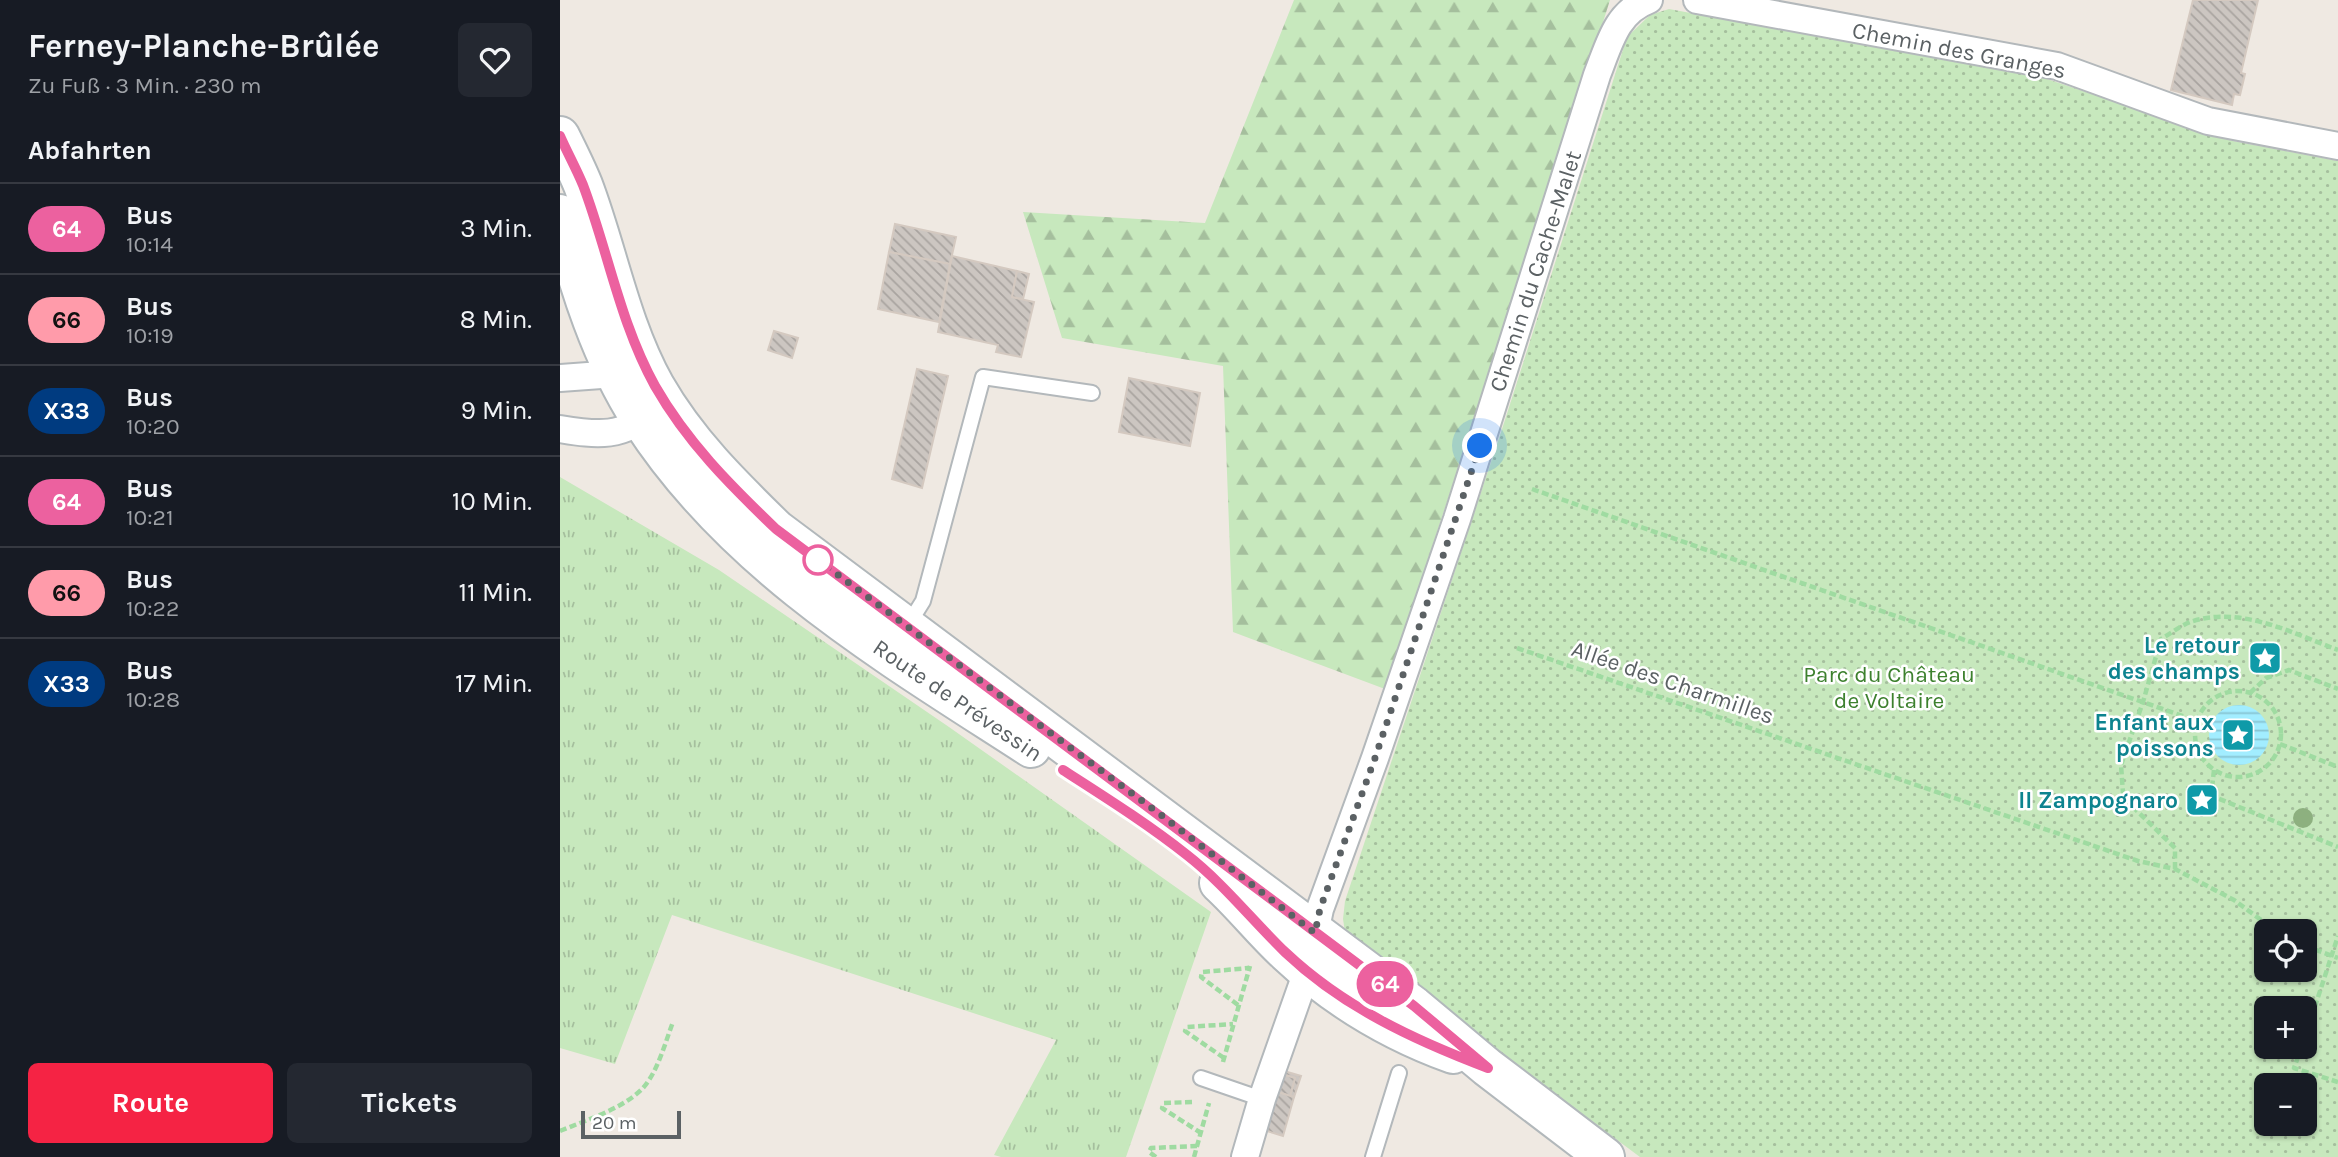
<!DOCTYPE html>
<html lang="de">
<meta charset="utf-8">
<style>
body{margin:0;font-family:Karla,sans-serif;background:#242831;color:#f1f3f6;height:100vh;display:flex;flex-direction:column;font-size:26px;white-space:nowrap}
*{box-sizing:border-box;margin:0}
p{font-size:23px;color:#9ea1a6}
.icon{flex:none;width:38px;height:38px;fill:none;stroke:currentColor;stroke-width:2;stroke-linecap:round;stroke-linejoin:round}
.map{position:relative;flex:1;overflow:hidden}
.sheet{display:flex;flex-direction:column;background:#171b24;width:560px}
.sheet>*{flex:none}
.badge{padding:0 14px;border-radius:23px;font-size:24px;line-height:46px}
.tools{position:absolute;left:1694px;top:919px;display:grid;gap:14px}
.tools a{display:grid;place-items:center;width:63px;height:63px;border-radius:10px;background:#171b24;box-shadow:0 2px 5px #0004;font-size:35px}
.scale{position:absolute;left:21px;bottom:18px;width:100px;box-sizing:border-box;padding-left:7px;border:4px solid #5b6164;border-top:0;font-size:19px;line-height:24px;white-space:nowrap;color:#5b6164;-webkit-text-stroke:5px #fff;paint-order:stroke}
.you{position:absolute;width:35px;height:35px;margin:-18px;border:5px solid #fff;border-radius:50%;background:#1a73e8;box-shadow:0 0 0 10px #1a73e833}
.map>.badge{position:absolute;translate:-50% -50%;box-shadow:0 0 0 4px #fff}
h2{padding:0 28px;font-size:26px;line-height:63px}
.round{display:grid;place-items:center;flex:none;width:74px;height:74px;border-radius:10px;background:#242831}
.head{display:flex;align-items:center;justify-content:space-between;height:119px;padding:0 28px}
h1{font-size:33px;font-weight:700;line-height:52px}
.action{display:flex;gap:14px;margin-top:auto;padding:14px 28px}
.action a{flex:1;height:80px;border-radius:10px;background:#f52344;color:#fff;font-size:28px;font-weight:700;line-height:80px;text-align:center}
.action a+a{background:#242831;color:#f1f3f6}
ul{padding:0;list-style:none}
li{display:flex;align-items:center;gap:21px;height:91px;padding:0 28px;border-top:2px solid #363941}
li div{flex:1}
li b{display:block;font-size:26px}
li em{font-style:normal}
li .badge{min-width:77px;font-weight:700;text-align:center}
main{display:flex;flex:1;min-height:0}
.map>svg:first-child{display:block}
.grass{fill:url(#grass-tufts)}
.forest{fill:url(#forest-firs)}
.park{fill:url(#park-dots);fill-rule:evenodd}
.water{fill:url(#water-rules)}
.building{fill:url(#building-back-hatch);stroke:#d4c9c0;stroke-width:2}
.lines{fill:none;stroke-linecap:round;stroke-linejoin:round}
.service-casing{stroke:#b3b8bb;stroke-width:18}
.minor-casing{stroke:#b3b8bb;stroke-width:30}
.secondary-casing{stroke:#b2b8bb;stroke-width:42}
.path{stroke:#9fdba1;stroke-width:4.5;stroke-dasharray:7 3.5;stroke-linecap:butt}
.service{stroke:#fff;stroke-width:14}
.minor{stroke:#fff;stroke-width:26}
.secondary{stroke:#fff;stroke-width:38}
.tree{fill:#8db07f}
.line-casing{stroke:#fff;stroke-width:16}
.line{stroke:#ec619f;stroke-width:10}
.walk{stroke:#5b6164;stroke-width:7;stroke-dasharray:0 12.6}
.stop-dot{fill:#fff;stroke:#ec619f;stroke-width:3.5}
.labels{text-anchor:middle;stroke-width:5;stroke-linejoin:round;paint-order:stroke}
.street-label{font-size:23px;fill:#5b6164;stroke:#fff}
.culture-label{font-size:23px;font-weight:bold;fill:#0d838f;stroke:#fff;text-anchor:end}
.park-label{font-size:23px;fill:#3d812e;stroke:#fff}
</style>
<main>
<section class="sheet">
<div class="head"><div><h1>Ferney-Planche-Brûlée</h1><p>Zu Fuß · 3 Min. · 230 m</p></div><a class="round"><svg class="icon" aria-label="heart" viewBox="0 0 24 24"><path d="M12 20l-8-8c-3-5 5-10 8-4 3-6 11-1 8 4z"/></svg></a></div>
<h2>Abfahrten</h2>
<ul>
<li><span class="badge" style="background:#ec619f;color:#fff">64</span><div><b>Bus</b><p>10:14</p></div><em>3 Min.</em></li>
<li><span class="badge" style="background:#ff9baa;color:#111">66</span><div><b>Bus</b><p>10:19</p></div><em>8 Min.</em></li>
<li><span class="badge" style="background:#003b80;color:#fff">X33</span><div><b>Bus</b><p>10:20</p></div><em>9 Min.</em></li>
<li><span class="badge" style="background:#ec619f;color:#fff">64</span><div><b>Bus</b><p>10:21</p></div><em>10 Min.</em></li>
<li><span class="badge" style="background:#ff9baa;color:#111">66</span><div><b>Bus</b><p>10:22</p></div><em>11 Min.</em></li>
<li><span class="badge" style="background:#003b80;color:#fff">X33</span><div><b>Bus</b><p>10:28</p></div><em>17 Min.</em></li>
</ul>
<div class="action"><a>Route</a><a>Tickets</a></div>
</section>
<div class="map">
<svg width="1778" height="1157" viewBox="0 0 1778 1157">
<defs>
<pattern id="grass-tufts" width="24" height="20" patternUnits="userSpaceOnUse" patternTransform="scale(1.75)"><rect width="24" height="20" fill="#c7e8bd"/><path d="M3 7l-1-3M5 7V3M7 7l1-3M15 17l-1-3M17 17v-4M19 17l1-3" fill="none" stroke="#a5bf9d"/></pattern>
<pattern id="forest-firs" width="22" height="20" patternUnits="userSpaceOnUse" patternTransform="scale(1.75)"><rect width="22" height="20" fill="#c7e8bd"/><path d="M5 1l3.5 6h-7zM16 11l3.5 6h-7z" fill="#a5bf9d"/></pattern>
<pattern id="park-dots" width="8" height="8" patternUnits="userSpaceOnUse" patternTransform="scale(1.75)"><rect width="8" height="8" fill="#c7e8bd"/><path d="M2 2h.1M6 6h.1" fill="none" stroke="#a5bf9d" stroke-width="1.8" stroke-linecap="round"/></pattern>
<pattern id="water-rules" width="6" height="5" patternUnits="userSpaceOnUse" patternTransform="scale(1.75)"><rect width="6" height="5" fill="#a2edff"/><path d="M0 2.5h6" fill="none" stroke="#87c3d2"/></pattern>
<pattern id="building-back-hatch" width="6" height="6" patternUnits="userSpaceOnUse" patternTransform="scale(1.75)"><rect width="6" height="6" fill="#ccc6c1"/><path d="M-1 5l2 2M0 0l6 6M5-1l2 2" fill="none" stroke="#a9a4a0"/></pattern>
</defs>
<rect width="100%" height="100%" fill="#efe9e2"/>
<path class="grass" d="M 0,477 L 159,570 L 389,727 L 651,912 L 566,1157 L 441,1157 L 434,1155 L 496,1040 L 112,915 L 55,1064 L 0,1048 Z"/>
<path class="forest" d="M 734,0 L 1050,0 L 980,221 L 825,689 L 673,632 L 663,366 L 502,338 L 463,212 L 645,223 Z"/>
<path class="park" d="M 1109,9 L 1487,79 L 1673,141 L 1778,161 L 1778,1157 L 1080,1157 L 908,1029 L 785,932 L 783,919 L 785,901 L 944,423 L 1067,37 L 1090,15 ZM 1706,931 L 1745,931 L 1745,970 L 1706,970 ZM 1706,1008 L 1745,1008 L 1745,1046 L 1706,1046 ZM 1706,1085 L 1745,1085 L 1745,1124 L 1706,1124 Z"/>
<circle class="water" cx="1679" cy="735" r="30"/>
<g class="building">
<path d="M 1633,0 L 1698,0 L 1681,73 L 1685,74 L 1680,95 L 1674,94 L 1672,105 L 1611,90 Z"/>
<path d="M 335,224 L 396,237 L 390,264 L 329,252 Z"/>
<path d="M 329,252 L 390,264 L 379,322 L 318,309 Z"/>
<path d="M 392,256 L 457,271 L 452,297 L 474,302 L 461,357 L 436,352 L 438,345 L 378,332 Z"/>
<path d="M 457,271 L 469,274 L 463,299 L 452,297 Z"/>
<path d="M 214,331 L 238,338 L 232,358 L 208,350 Z"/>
<path d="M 357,369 L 388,376 L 362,488 L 332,479 Z"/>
<path d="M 569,378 L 640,393 L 630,446 L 559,432 Z"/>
<path d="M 724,1071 L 741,1076 L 734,1097 L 730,1096 L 735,1078 L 725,1075 L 718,1092 Z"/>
<path d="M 725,1075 L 735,1078 L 730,1096 L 719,1093 Z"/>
<path d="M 718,1092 L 734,1097 L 723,1136 L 707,1131 Z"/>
</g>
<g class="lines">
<defs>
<g id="service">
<path d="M 348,625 L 363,601 L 423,377 L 532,393"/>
<path d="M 641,1078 L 702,1099"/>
<path d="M 813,1157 L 839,1073"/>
</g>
<g id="minor">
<path d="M 1137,0 L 1497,66 L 1648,121 L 1778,146"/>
<path d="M 0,378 L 55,374 L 69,377"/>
<path d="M 0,429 C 36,435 65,439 92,409"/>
<path d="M 685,1157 L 702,1099 L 747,971 L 760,909 L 815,758 L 897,519 L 1037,75 C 1049,45 1056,12 1089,0"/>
</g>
<g id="secondary">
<path d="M 0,136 C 8,152 16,168 23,185 C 48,251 60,323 95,386 C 127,442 171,485 216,529 L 854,1006 L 927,1067 L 1045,1157"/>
<path d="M 0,214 C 18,285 41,358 81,420 C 175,566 329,656 471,748"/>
<path d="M 659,883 C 683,905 703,931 727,953 C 774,997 832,1032 893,1054"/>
</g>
</defs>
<use href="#service" class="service-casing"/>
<use href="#minor" class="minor-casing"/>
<use href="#secondary" class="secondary-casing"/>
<g class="path">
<path d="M 972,489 L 1637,721"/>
<path d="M 957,648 L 1578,861 L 1615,869 L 1674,900 L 1716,931"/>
<circle cx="1678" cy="734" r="43"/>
<path d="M 1690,693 L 1706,678 L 1729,670 L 1778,689"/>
<path d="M 1720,744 L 1778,767"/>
<path d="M 1654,770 L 1652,788 L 1657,798 L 1778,847"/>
<path d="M 1615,869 L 1615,848 L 1573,807 L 1563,793 L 1561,765 L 1583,702 L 1601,639 C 1610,634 1620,626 1630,622 C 1680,605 1732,633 1778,650"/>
<path d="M 1745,946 L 1778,958"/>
<path d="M 678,1005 L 641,977 L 642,972 L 689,968"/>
<path d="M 1745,1037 L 1778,936"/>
<path d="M 1742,1046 L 1734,1068 L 1778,1082"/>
<path d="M 664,1058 L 625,1031 L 627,1027 L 673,1024"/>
<path d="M 663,1062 L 690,966"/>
<path d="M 632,1102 L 604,1103 L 602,1108 L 641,1133"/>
<path d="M 0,1131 C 26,1120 63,1109 83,1088 C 98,1071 105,1043 113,1022"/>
<path d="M 596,1157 L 589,1152 L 591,1148 L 637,1146"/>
<path d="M 634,1157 L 649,1103"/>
</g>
<use href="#service" class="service"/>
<use href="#minor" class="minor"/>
<use href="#secondary" class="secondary"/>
</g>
<circle class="tree" cx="1743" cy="818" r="10"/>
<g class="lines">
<defs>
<path id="line" d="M 0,136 C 7,152 16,168 23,185 C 48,251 60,323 95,386 C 127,442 170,485 216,529 L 854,1006 L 928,1068 C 854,1040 783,1007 725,952 C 692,920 663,883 627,855 C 588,824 545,797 503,770"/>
</defs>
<use href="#line" class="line-casing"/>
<use href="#line" class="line"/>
<path class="walk" d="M 258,560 L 601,815 L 755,933 L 760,909 L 815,758 L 920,446"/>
</g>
<defs>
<symbol id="sight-square" viewBox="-11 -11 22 22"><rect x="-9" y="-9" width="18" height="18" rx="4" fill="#0f9aa8" stroke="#fff"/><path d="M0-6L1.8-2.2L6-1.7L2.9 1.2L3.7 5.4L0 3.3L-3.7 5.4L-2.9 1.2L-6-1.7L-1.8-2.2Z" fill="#fff"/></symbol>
</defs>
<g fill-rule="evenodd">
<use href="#sight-square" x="1686" y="639" width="38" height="38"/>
<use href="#sight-square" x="1659" y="716" width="38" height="38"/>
<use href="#sight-square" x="1623" y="781" width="38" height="38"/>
</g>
<circle class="stop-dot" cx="258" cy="560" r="14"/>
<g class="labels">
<g class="street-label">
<text transform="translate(1399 50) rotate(11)" y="8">Chemin des Granges</text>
<text transform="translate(975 271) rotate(-72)" y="8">Chemin du Cache-Malet</text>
<text transform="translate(1113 682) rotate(19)" y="8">Allée des Charmilles</text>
<text transform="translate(398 700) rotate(34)" y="8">Route de Prévessin</text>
</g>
<g class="culture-label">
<text x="1680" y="653">Le retour<tspan x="1680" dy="26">des champs</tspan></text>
<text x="1654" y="730">Enfant aux<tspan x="1654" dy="26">poissons</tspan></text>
<text x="1618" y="808">Il Zampognaro</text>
</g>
<g class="park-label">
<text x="1329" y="682">Parc du Château<tspan x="1329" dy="26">de Voltaire</tspan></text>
</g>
</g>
</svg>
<div class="tools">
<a><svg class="icon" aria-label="locate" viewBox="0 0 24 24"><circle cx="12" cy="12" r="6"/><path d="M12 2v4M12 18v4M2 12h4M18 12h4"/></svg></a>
<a>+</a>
<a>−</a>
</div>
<div class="scale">20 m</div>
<div class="you" style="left:920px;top:446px"></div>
<b class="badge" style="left:825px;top:984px;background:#ec619f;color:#fff">64</b>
</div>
</main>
